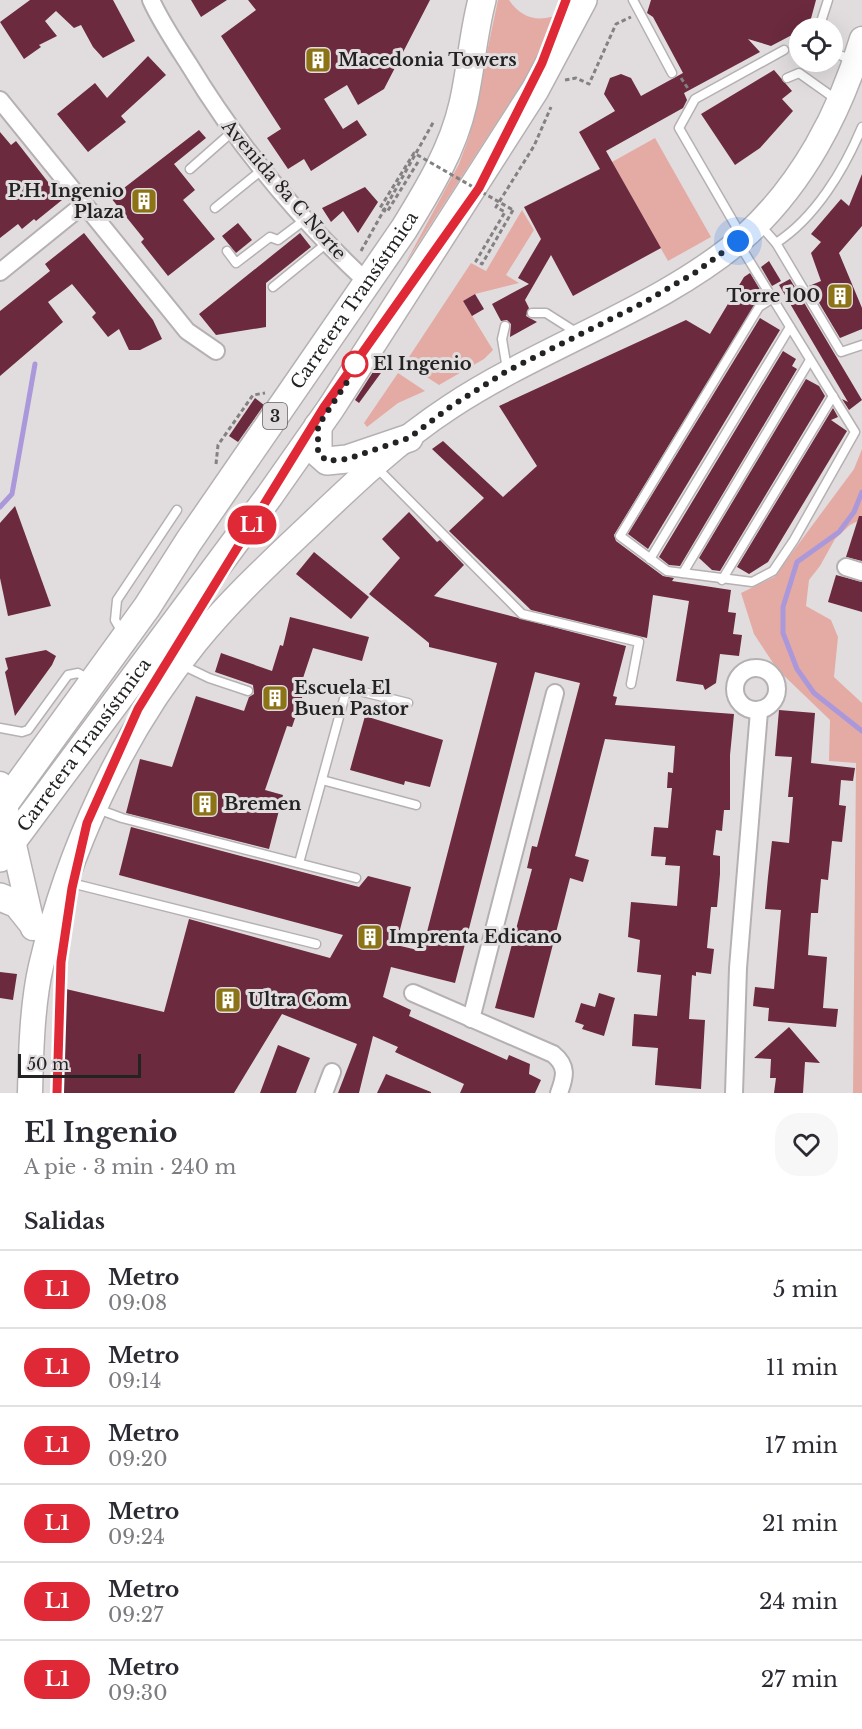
<!DOCTYPE html>
<html lang="es">
<meta charset="utf-8">
<style>
body{margin:0;font-family:"Libre Baskerville",serif;background:#f7f7f7;color:#2b2b33;height:100vh;display:flex;flex-direction:column;font-size:22px;white-space:nowrap}
*{box-sizing:border-box;margin:0}
p{font-size:20px;color:#7c7c81}
.icon{flex:none;width:33px;height:33px;fill:none;stroke:currentColor;stroke-width:2;stroke-linecap:round;stroke-linejoin:round}
.map{position:relative;height:1093px;overflow:hidden}
.sheet{display:flex;flex-direction:column;background:#fff;flex:1}
.sheet>*{flex:none}
.badge{padding:0 12px;border-radius:20px;font-size:21px;line-height:39px}
.fabs{position:absolute;left:789px;top:18px;display:grid;gap:12px}
.fabs a{display:grid;place-items:center;width:54px;height:54px;border-radius:50%;background:#fff;box-shadow:0 6px 24px #0002;font-size:30px}
.scale{position:absolute;left:18px;bottom:15px;width:123px;box-sizing:border-box;padding-left:6px;border:3px solid #242323;border-top:0;font-size:16px;line-height:21px;white-space:nowrap;color:#242323;-webkit-text-stroke:4px #e1dddf;paint-order:stroke}
.you{position:absolute;width:30px;height:30px;margin:-15px;border:4px solid #fff;border-radius:50%;background:#1a73e8;box-shadow:0 0 0 9px #1a73e833}
.map>.badge{position:absolute;translate:-50% -50%;box-shadow:0 0 0 3px #fff}
h2{padding:0 24px;font-size:22px;line-height:54px}
.round{display:grid;place-items:center;flex:none;width:63px;height:63px;border-radius:24px;background:#f7f7f7}
.headline{display:flex;align-items:center;justify-content:space-between;height:102px;padding:0 24px}
h1{font-size:28px;font-weight:700;line-height:45px}
ul{padding:0;list-style:none}
li{display:flex;align-items:center;gap:18px;height:78px;padding:0 24px;border-top:2px solid #e1e1e2}
li div{flex:1}
li b{display:block;font-size:22px}
li em{font-style:normal}
li .badge{min-width:66px;font-weight:700;text-align:center}
.map>svg:first-child{display:block}
.green{fill:#e4aba5}
.lines{fill:none;stroke-linecap:round;stroke-linejoin:round}
.stream{stroke:#aa98da;stroke-width:5}
.building{fill:#6b2a3e}
.service-casing{stroke:#b5b1b3;stroke-width:11}
.minor-casing{stroke:#b5b1b3;stroke-width:20}
.secondary-casing{stroke:#b5b1b3;stroke-width:27}
.primary-casing{stroke:#b5b1b3;stroke-width:30}
.path{stroke:#848182;stroke-width:3;stroke-dasharray:4.5 3;stroke-linecap:butt}
.service{stroke:#fff;stroke-width:8}
.minor{stroke:#fff;stroke-width:16}
.secondary{stroke:#fff;stroke-width:24}
.primary{stroke:#fff;stroke-width:27}
.path-bridge{stroke:#848182;stroke-width:3;stroke-dasharray:4.5 3;stroke-linecap:butt}
.line-casing{stroke:#fff;stroke-width:14}
.line{stroke:#df2937;stroke-width:9}
.walk{stroke:#242323;stroke-width:6;stroke-dasharray:0 10.8}
.stop-dot{fill:#fff;stroke:#df2937;stroke-width:3}
.labels{text-anchor:middle;stroke-width:6;stroke-linejoin:round;paint-order:stroke}
.shield{fill:#e1dddf;stroke:#5d5b5b;stroke-width:1.5}
.shield-label{font-size:16px;font-weight:bold;fill:#242323}
.poi-label{font-size:18px;font-weight:bold;fill:#242323;stroke:#e1dddf;text-anchor:start}
.street-label{font-size:18px;fill:#242323;stroke:#e1dddf}
.stop-label{font-size:18px;font-weight:bold;fill:#242323;stroke:#e1dddf;text-anchor:start}
</style>
<div class="map">
<svg width="862" height="1093" viewBox="0 0 862 1093">
<rect width="100%" height="100%" fill="#e1dddf"/>
<g class="green">
<path d="M 498,0 L 509,0 C 522,20 543,24 564,11 L 541,54 L 405,264 L 459,164 L 469,137 Z"/>
<path d="M 655,138 L 711,237 L 668,261 L 612,162 Z"/>
<path d="M 522,210 L 534,230 L 506,275 L 519,283 L 475,294 L 463,301 L 493,350 L 484,359 L 439,385 L 405,363 L 471,263 L 486,271 Z"/>
<path d="M 398,373 L 425,391 L 398,403 L 367,427 L 364,423 Z"/>
<path d="M 862,449 L 862,519 L 850,525 L 835,539 L 820,566 L 809,580 L 806,606 L 831,620 L 838,637 L 834,677 L 862,703 L 862,1093 L 853,1093 L 856,763 L 829,761 L 830,720 L 777,669 L 754,634 L 741,593 L 774,577 L 854,469 Z"/>
</g>
<g class="lines">
<g class="stream">
<path d="M 862,492 L 854,512 L 839,532 L 797,562 L 783,607 L 783,633 L 797,669 L 814,693 L 862,731"/>
<path d="M 0,507 L 12,494 L 35,364"/>
</g>
</g>
<g class="building">
<path d="M 30,0 L 113,0 L 135,41 L 103,58 L 93,47 L 81,25 L 74,28 L 56,11 L 45,21 L 57,36 L 39,45 L 41,47 L 24,59 L 0,22 Z"/>
<path d="M 191,0 L 227,0 L 201,17 Z"/>
<path d="M 248,0 L 430,0 L 384,89 L 358,105 L 347,85 L 324,99 L 343,129 L 357,120 L 367,135 L 311,171 L 304,159 L 288,169 L 267,138 L 281,129 L 221,36 L 256,10 Z"/>
<path d="M 651,0 L 816,0 L 809,26 L 771,46 L 748,39 L 760,52 L 684,93 L 687,100 L 683,108 L 606,151 L 661,248 L 573,296 L 551,255 L 525,300 L 529,308 L 526,316 L 537,322 L 510,337 L 511,324 L 507,320 L 501,321 L 492,304 L 529,284 L 518,278 L 541,239 L 524,207 L 600,169 L 579,132 L 615,111 L 604,94 L 610,78 L 621,74 L 631,78 L 641,96 L 683,73 L 653,17 L 647,13 Z"/>
<path d="M 148,56 L 166,75 L 121,116 L 126,122 L 88,152 L 57,114 L 95,83 L 107,98 Z"/>
<path d="M 774,70 L 792,91 L 782,99 L 793,111 L 760,148 L 735,165 L 701,114 Z"/>
<path d="M 199,130 L 206,138 L 174,164 L 195,190 L 183,200 L 215,239 L 168,276 L 141,242 L 144,239 L 111,198 Z"/>
<path d="M 0,132 L 11,145 L 16,141 L 62,200 L 36,221 L 34,219 L 22,229 L 18,224 L 0,238 Z"/>
<path d="M 862,174 L 862,226 L 839,253 L 862,308 L 862,329 L 840,338 L 809,286 L 821,281 L 811,253 L 821,242 L 811,234 L 841,199 L 849,206 Z"/>
<path d="M 365,187 L 378,202 L 358,233 L 343,211 L 331,222 L 322,208 Z"/>
<path d="M 238,223 L 252,240 L 236,253 L 222,236 Z"/>
<path d="M 84,233 L 153,320 L 162,339 L 140,350 L 129,350 L 119,329 L 108,337 L 92,317 L 96,313 L 72,284 L 48,302 L 63,322 L 0,376 L 0,311 L 50,271 L 45,264 Z"/>
<path d="M 300,233 L 311,247 L 266,283 L 266,327 L 216,335 L 199,314 Z"/>
<path d="M 769,261 L 781,281 L 772,286 L 761,267 Z"/>
<path d="M 750,273 L 762,293 L 614,535 L 616,541 L 663,576 L 674,578 L 672,581 L 731,590 L 728,612 L 736,613 L 733,634 L 742,635 L 739,656 L 720,654 L 716,683 L 705,690 L 703,685 L 676,681 L 689,601 L 653,595 L 647,638 L 531,610 L 449,531 L 484,498 L 432,449 L 443,441 L 503,497 L 537,466 L 499,406 L 686,320 L 710,334 L 744,277 Z"/>
<path d="M 790,279 L 862,400 L 849,410 L 842,399 L 848,402 L 779,285 Z"/>
<path d="M 475,294 L 484,309 L 472,316 L 463,301 Z"/>
<path d="M 760,318 L 780,330 L 648,549 L 628,534 Z"/>
<path d="M 783,351 L 796,359 L 792,366 L 797,369 L 680,566 L 669,565 L 659,557 Z"/>
<path d="M 380,361 L 386,366 L 359,403 L 355,400 Z"/>
<path d="M 806,379 L 819,386 L 825,396 L 720,571 L 712,570 L 699,558 Z"/>
<path d="M 255,398 L 264,405 L 238,442 L 229,436 Z"/>
<path d="M 833,408 L 838,417 L 831,420 L 847,431 L 768,562 L 749,574 L 737,567 Z"/>
<path d="M 15,506 L 51,606 L 8,616 L 0,578 L 0,523 Z"/>
<path d="M 409,512 L 437,542 L 440,540 L 464,565 L 434,596 L 626,646 L 613,696 L 617,697 L 615,705 L 734,714 L 730,755 L 730,810 L 724,810 L 722,831 L 716,830 L 713,855 L 720,856 L 720,874 L 717,907 L 711,907 L 707,948 L 714,949 L 711,974 L 696,972 L 696,976 L 692,975 L 689,1019 L 705,1020 L 701,1089 L 655,1085 L 658,1048 L 632,1046 L 634,1014 L 657,1016 L 661,975 L 637,972 L 640,940 L 628,937 L 631,902 L 677,906 L 680,866 L 665,865 L 666,857 L 651,856 L 654,827 L 668,828 L 672,788 L 667,788 L 668,772 L 673,773 L 675,746 L 605,739 L 575,856 L 589,860 L 583,882 L 570,878 L 534,1018 L 495,1008 L 532,869 L 527,868 L 532,846 L 537,847 L 580,683 L 535,672 L 455,983 L 391,967 L 383,997 L 411,1010 L 409,1016 L 507,1060 L 509,1055 L 530,1064 L 529,1074 L 541,1080 L 535,1093 L 460,1093 L 464,1084 L 395,1052 L 398,1047 L 373,1036 L 359,1093 L 338,1093 L 357,1044 L 282,1014 L 234,1093 L 60,1093 L 59,1037 L 66,989 L 164,1012 L 189,919 L 330,958 L 343,935 L 119,875 L 131,827 L 359,887 L 368,876 L 411,887 L 396,945 L 422,951 L 497,663 L 429,647 L 429,643 L 369,594 L 400,558 L 382,539 Z"/>
<path d="M 859,516 L 862,516 L 862,561 L 846,557 Z"/>
<path d="M 314,552 L 369,597 L 351,619 L 296,574 Z"/>
<path d="M 836,575 L 862,582 L 862,612 L 828,602 Z"/>
<path d="M 290,617 L 369,637 L 362,661 L 313,648 L 302,681 L 307,683 L 292,727 L 287,726 L 265,790 L 283,795 L 269,849 L 126,813 L 140,759 L 172,767 L 196,696 L 244,711 L 249,697 L 254,694 L 253,685 L 215,672 L 221,653 L 272,671 L 280,645 L 283,646 Z"/>
<path d="M 46,650 L 56,656 L 52,665 L 15,716 L 5,672 L 8,669 L 5,658 Z"/>
<path d="M 779,710 L 815,713 L 811,763 L 855,768 L 853,781 L 841,780 L 839,805 L 846,806 L 842,842 L 832,841 L 828,880 L 821,879 L 818,913 L 811,913 L 808,955 L 827,957 L 823,1008 L 838,1009 L 836,1027 L 768,1021 L 769,1008 L 753,1006 L 755,987 L 774,989 L 781,910 L 765,909 L 768,877 L 772,841 L 789,843 L 793,797 L 788,797 L 792,757 L 775,756 Z"/>
<path d="M 365,716 L 443,740 L 430,787 L 405,781 L 404,785 L 350,770 Z"/>
<path d="M 0,972 L 17,974 L 13,1000 L 0,998 Z"/>
<path d="M 599,993 L 615,998 L 604,1036 L 582,1029 L 584,1025 L 575,1022 L 581,1003 L 595,1007 Z"/>
<path d="M 789,1027 L 820,1063 L 805,1062 L 803,1093 L 774,1093 L 776,1078 L 770,1078 L 771,1059 L 754,1058 Z"/>
<path d="M 278,1045 L 310,1058 L 296,1093 L 260,1093 Z"/>
<path d="M 386,1074 L 431,1092 L 431,1093 L 377,1093 Z"/>
</g>
<g class="lines">
<defs>
<g id="service">
<path d="M 633,0 L 672,73"/>
<path d="M 819,28 L 828,0"/>
<path d="M 832,52 L 852,60"/>
<path d="M 787,78 L 799,73 L 837,100"/>
<path d="M 190,169 L 232,132"/>
<path d="M 215,208 L 263,169"/>
<path d="M 760,225 L 776,243 L 841,352 L 862,345"/>
<path d="M 741,235 L 679,128 L 695,99 L 784,50"/>
<path d="M 776,243 C 815,218 844,170 862,127"/>
<path d="M 739,244 L 855,432 L 794,540 L 773,571 L 752,582 L 667,571 L 620,536 L 759,307 L 773,298"/>
<path d="M 227,251 L 236,263 L 270,237 L 278,240 L 306,219"/>
<path d="M 273,287 L 327,243"/>
<path d="M 532,313 L 546,313 L 579,334"/>
<path d="M 505,326 L 502,339 L 507,369"/>
<path d="M 376,467 L 522,614 L 639,642 L 631,684"/>
<path d="M 650,559 L 790,327"/>
<path d="M 683,573 L 810,360"/>
<path d="M 722,580 L 833,396"/>
<path d="M 123,634 L 115,620 L 117,600 L 177,510"/>
<path d="M 182,665 L 209,678 L 248,691"/>
<path d="M 0,728 L 22,732 L 28,730 L 68,675 L 78,673 L 89,679"/>
<path d="M 322,780 L 416,805"/>
<path d="M 95,808 L 122,818 L 356,878"/>
<path d="M 299,863 L 347,688 L 408,703"/>
<path d="M 67,882 L 316,944"/>
</g>
<g id="minor">
<path d="M 151,0 C 161,22 175,43 188,63 C 237,144 298,218 367,282"/>
<path d="M 0,100 L 187,331 L 216,351"/>
<path d="M 0,272 L 84,204"/>
<path d="M 846,567 L 862,572"/>
<circle cx="756" cy="689" r="21"/>
<path d="M 413,993 L 553,1054 C 568,1066 565,1077 559,1093"/>
<path d="M 471,1019 L 555,693"/>
<path d="M 324,1093 L 332,1072"/>
<path d="M 734,1093 L 738,968 L 759,711"/>
</g>
<g id="secondary">
<path d="M 0,784 L 33,928"/>
<path d="M 30,1093 C 31,1053 32,1005 41,966 C 68,851 121,734 196,642 C 230,600 270,563 309,526 C 354,483 398,441 450,407 C 542,346 662,308 744,237 C 802,185 840,113 862,39"/>
</g>
<g id="primary">
<path d="M 318,426 L 318,453 L 327,461 L 347,459 L 409,438"/>
<path id="s1" d="M 0,810 L 147,607 L 189,541 L 404,229 C 428,190 453,149 463,104 C 471,69 473,34 482,0"/>
<path id="s2" d="M 0,858 L 270,495 L 331,408 L 535,90 L 583,0"/>
<path d="M 0,897 L 17,904 L 33,924"/>
</g>
</defs>
<use href="#service" class="service-casing"/>
<use href="#minor" class="minor-casing"/>
<use href="#secondary" class="secondary-casing"/>
<use href="#primary" class="primary-casing"/>
<g class="path">
<path d="M 681,78 L 689,90"/>
<path d="M 565,80 L 576,78 L 589,84 L 616,24 L 631,17"/>
<path d="M 513,210 L 482,264 L 476,261 L 505,212 L 496,207 L 534,146 L 551,107"/>
<path d="M 361,251 L 434,121"/>
<path d="M 216,464 L 218,445 L 253,395 L 265,393"/>
</g>
<use href="#service" class="service"/>
<use href="#minor" class="minor"/>
<use href="#secondary" class="secondary"/>
<use href="#primary" class="primary"/>
<path class="path-bridge" d="M 418,162 L 387,212 L 380,208 L 414,153 L 513,210"/>
</g>
<g class="lines">
<defs>
<path id="line" d="M 57,1093 L 61,962 L 72,888 L 87,823 L 138,709 L 324,407 L 479,188 L 542,63 L 566,0"/>
</defs>
<use href="#line" class="line-casing"/>
<use href="#line" class="line"/>
<path class="walk" d="M 355,364 L 355,370 L 318,426 L 318,453 L 327,461 L 347,459 L 409,438 L 450,407 L 507,371 L 645,302 L 696,272 L 738,241"/>
</g>
<defs>
<symbol id="building-square" viewBox="-11 -11 22 22"><rect x="-9" y="-9" width="18" height="18" rx="4" fill="#8c7316" stroke="#e1dddf"/><path d="M-4-6H4V6H1V3H-1V6H-4ZM-2.5-4.3h1.7v1.8h-1.7ZM.8-4.3h1.7v1.8H.8ZM-2.5-1h1.7V.8h-1.7ZM.8-1h1.7V.8H.8Z" fill="#fff"/></symbol>
</defs>
<g fill-rule="evenodd">
<use href="#building-square" x="303" y="45" width="30" height="30"/>
<use href="#building-square" x="129" y="186" width="30" height="30"/>
<use href="#building-square" x="825" y="281" width="30" height="30"/>
<use href="#building-square" x="260" y="683" width="30" height="30"/>
<use href="#building-square" x="190" y="789" width="30" height="30"/>
<use href="#building-square" x="355" y="922" width="30" height="30"/>
<use href="#building-square" x="213" y="985" width="30" height="30"/>
</g>
<circle class="stop-dot" cx="355" cy="364" r="12"/>
<g class="labels">
<rect class="shield" x="263" y="403" width="24" height="26" rx="4.5"/>
<g class="shield-label">
<text x="275" y="422">3</text>
</g>
<g class="poi-label">
<text x="338" y="66">Macedonia Towers</text>
<text x="124" y="197" text-anchor="end">P.H. Ingenio<tspan x="124" dy="21">Plaza</tspan></text>
<text x="820" y="302" text-anchor="end">Torre 100</text>
<text x="294" y="694">Escuela El<tspan x="294" dy="21">Buen Pastor</tspan></text>
<text x="224" y="810">Bremen</text>
<text x="389" y="943">Imprenta Edicano</text>
<text x="248" y="1006">Ultra Com</text>
</g>
<g class="street-label">
<text transform="translate(284 190) rotate(49)" y="6">Avenida 8a C Norte</text>
<text dy="6" stroke="none"><textPath href="#s1" startOffset="621">Carretera Transístmica</textPath></text>
<text dy="6" stroke="none"><textPath href="#s2" startOffset="141">Carretera Transístmica</textPath></text>
</g>
<g class="stop-label">
<text x="373" y="370">El Ingenio</text>
</g>
</g>
</svg>
<div class="fabs">
<a><svg class="icon" aria-label="locate" viewBox="0 0 24 24"><circle cx="12" cy="12" r="6"/><path d="M12 2v4M12 18v4M2 12h4M18 12h4"/></svg></a>
</div>
<div class="scale">50 m</div>
<div class="you" style="left:738px;top:241px"></div>
<b class="badge" style="left:252px;top:525px;background:#df2937;color:#fff">L1</b>
</div>
<section class="sheet">
<div class="headline"><div><h1>El Ingenio</h1><p>A pie · 3 min · 240 m</p></div><a class="round"><svg class="icon" aria-label="heart" viewBox="0 0 24 24"><path d="M12 20l-8-8c-3-5 5-10 8-4 3-6 11-1 8 4z"/></svg></a></div>
<h2>Salidas</h2>
<ul>
<li><span class="badge" style="background:#df2937;color:#fff">L1</span><div><b>Metro</b><p>09:08</p></div><em>5 min</em></li>
<li><span class="badge" style="background:#df2937;color:#fff">L1</span><div><b>Metro</b><p>09:14</p></div><em>11 min</em></li>
<li><span class="badge" style="background:#df2937;color:#fff">L1</span><div><b>Metro</b><p>09:20</p></div><em>17 min</em></li>
<li><span class="badge" style="background:#df2937;color:#fff">L1</span><div><b>Metro</b><p>09:24</p></div><em>21 min</em></li>
<li><span class="badge" style="background:#df2937;color:#fff">L1</span><div><b>Metro</b><p>09:27</p></div><em>24 min</em></li>
<li><span class="badge" style="background:#df2937;color:#fff">L1</span><div><b>Metro</b><p>09:30</p></div><em>27 min</em></li>
</ul>
</section>
